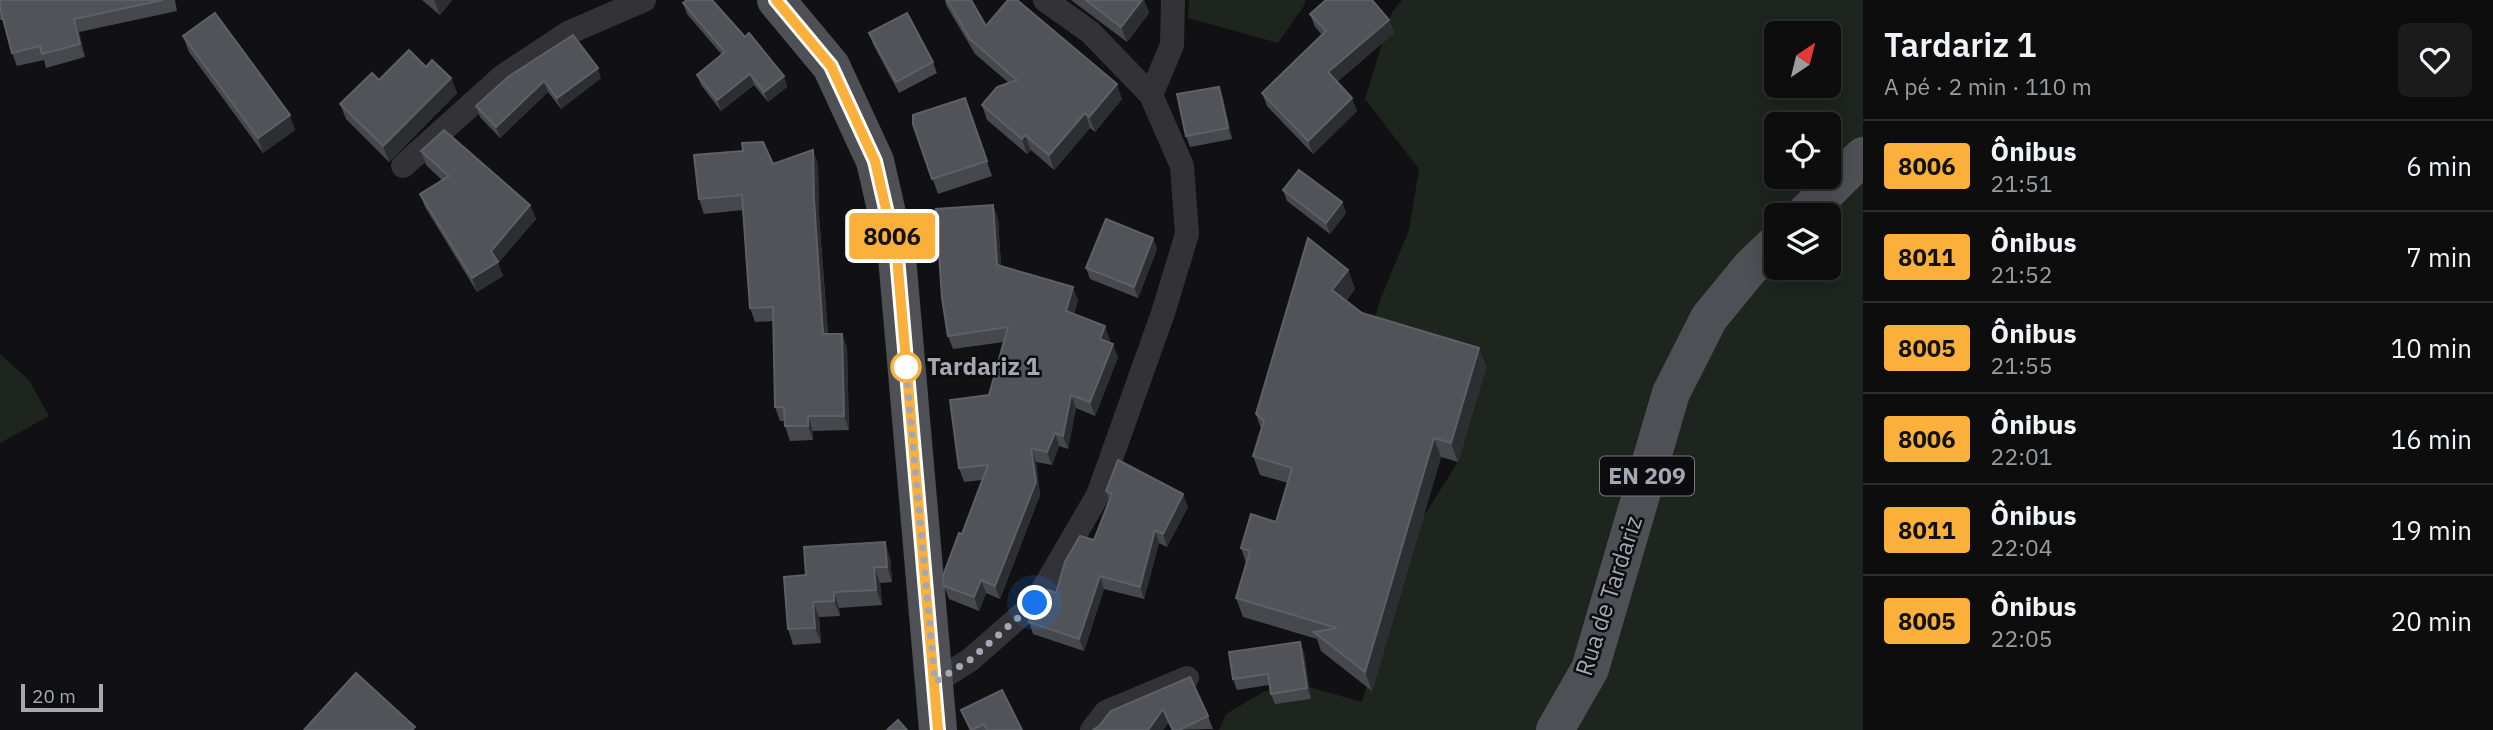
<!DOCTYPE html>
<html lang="pt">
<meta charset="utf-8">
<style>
body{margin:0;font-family:"IBM Plex Sans",sans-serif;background:#1b1b1c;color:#f1f3f6;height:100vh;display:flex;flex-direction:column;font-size:26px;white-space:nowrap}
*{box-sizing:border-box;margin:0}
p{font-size:23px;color:#9a9c9e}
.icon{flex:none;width:38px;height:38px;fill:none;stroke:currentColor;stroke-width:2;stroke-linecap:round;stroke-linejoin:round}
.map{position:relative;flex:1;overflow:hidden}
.side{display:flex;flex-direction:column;background:#0d0d0e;width:630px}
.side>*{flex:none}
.badge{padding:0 14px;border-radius:5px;font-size:24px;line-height:46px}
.needle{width:46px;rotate:35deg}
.tools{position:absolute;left:1764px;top:21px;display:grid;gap:14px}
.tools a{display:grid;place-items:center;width:77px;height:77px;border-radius:10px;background:#0d0d0e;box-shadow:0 4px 18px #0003,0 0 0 2px #2d2d2e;font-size:35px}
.scale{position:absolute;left:21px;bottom:18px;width:82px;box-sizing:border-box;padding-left:7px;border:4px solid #a3a8b3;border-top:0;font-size:19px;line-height:24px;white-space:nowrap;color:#a3a8b3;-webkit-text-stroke:5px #0c0c0e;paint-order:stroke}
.you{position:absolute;width:35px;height:35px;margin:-18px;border:5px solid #fff;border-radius:50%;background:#1a73e8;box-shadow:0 0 0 10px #1a73e833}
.map>.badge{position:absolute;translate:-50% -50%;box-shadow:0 0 0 4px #fff}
.round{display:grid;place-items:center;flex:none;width:74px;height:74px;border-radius:10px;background:#1b1b1c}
.headline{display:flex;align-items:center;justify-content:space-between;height:119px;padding:0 21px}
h1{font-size:33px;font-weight:600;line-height:52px}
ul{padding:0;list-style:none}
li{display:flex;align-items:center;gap:21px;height:91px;padding:0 21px;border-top:2px solid #2d2d2e}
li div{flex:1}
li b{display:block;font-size:26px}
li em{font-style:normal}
li .badge{min-width:77px;font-weight:700;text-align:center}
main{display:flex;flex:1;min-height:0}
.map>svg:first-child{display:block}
.green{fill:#1e251f;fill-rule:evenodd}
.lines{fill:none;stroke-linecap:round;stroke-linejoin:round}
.minor{stroke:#333337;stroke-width:24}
.primary{stroke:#4f5056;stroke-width:38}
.wall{fill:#47484e}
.shaded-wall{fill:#2d2e32}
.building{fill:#515359;stroke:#5e6067;stroke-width:2}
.line-casing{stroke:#fff;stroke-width:16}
.line{stroke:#fbb03b;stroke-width:10}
.walk{stroke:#a3a8b3;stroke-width:7;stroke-dasharray:0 12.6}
.stop-dot{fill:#fff;stroke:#fbb03b;stroke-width:3.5}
.labels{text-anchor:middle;stroke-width:5;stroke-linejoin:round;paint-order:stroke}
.shield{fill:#0c0c0e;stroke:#767982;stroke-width:2}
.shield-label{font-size:23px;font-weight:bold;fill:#a3a8b3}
.stop-label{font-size:24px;font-weight:bold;fill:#a3a8b3;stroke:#0c0c0e;text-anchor:start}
.street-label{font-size:24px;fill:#a3a8b3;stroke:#0c0c0e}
</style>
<main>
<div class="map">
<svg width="1863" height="730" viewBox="0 0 1863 730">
<rect width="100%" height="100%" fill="#111113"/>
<g class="green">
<path d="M 1189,0 L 1305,0 L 1305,4 L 1278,43 L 1188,18 Z"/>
<path d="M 1402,0 L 1863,0 L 1863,730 L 1219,730 L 1226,714 L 1265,691 L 1305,686 L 1362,702 L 1409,540 L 1456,465 L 1482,370 L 1368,339 L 1381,298 L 1409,230 L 1419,169 L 1365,99 L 1392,12 ZM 1776,33 L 1829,33 L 1829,86 L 1776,86 ZM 1776,124 L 1829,124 L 1829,177 L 1776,177 ZM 1776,215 L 1829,215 L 1829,268 L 1776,268 Z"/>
<path d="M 0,354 L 29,380 L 49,416 L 0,443 Z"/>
</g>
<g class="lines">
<g class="minor">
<path d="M 1151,95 L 1172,45 L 1173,0"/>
<path d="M 403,166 L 503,76 L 568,33 L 644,0"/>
<path d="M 935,682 L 970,660 L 1035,603 L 1098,495 L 1163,313 L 1187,234 L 1182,166 L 1151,95 L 1090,32 L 1045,0"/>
<path d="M 1092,730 L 1106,712 L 1187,678"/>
</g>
<g class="primary">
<path d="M 776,0 L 831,66 L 875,161 L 897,257 L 938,730"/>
<path d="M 1804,215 L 1863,156"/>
<path d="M 1555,730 L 1590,669 L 1671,393 L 1709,318 L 1750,268 L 1776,243"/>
</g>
</g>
<g class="wall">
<path d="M 0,0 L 175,0 L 177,11 L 79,32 L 85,57 L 46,68 L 44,60 L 17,66 L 12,53 L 3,20 L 0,20 Z"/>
<path d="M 422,0 L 452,0 L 440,15 Z"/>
<path d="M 945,0 L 971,0 L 986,26 L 1122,99 L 1095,132 L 1090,128 L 1054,170 L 1031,150 L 1027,154 L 987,120 L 982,105 L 1009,83 L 975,54 L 946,5 Z"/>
<path d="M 1071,0 L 1144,0 L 1149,13 L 1127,42 Z"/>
<path d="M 683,3 L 745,37 L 784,76 L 787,87 L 768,102 L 754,85 L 721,111 L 701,85 L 697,75 L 722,55 L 687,14 Z"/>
<path d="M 1310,14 L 1389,20 L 1394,33 L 1337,82 L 1357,111 L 1313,154 L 1267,106 L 1262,93 L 1322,35 L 1315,27 Z"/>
<path d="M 869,33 L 933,62 L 937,73 L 899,93 L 873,44 Z"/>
<path d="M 183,36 L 295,130 L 263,153 L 189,52 Z"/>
<path d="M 426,67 L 451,78 L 457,93 L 389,162 L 346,119 L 340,104 L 379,80 Z"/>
<path d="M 508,77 L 601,78 L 561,109 L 548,92 L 500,138 L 480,117 L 476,106 Z"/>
<path d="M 965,98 L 992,176 L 938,194 L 913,124 Z"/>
<path d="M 1223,98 L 1232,139 L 1190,147 L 1186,136 Z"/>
<path d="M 421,151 L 530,205 L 536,219 L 498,263 L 503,276 L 477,292 L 425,207 L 420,194 L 442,180 L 426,165 Z"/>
<path d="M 773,164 L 818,164 L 819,215 L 828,334 L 842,334 L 847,348 L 849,430 L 813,431 L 813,440 L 790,441 L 785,426 L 784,421 L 780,421 L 775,407 L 774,321 L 755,322 L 750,308 L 743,210 L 704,214 L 699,199 Z"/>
<path d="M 1283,190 L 1342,202 L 1346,213 L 1330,234 L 1287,201 Z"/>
<path d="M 993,205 L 998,219 L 1001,266 L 1078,300 L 1074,314 L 1110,340 L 1109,342 L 1118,357 L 1095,416 L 1076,408 L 1068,449 L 1059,446 L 1052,465 L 1036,462 L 1040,495 L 1000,599 L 986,593 L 979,611 L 949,599 L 944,586 L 982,480 L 964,482 L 959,468 L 989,395 L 1004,342 L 953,349 L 948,336 Z"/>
<path d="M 1153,238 L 1157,249 L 1138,298 L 1090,279 L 1086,268 Z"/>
<path d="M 1348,270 L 1355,289 L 1346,301 L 1362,313 L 1479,348 L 1486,367 L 1458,462 L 1441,457 L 1372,691 L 1321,651 L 1317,639 L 1243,617 L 1236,598 L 1246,563 L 1241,548 L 1276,522 L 1288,483 L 1260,475 L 1253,456 L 1261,429 L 1256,414 Z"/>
<path d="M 1106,491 L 1188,507 L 1167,547 L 1159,543 L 1144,599 L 1104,589 L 1084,651 L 1033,634 L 1029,622 L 1056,593 L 1094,540 L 1109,500 Z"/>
<path d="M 890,557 L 892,582 L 880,583 L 882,605 L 839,608 L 840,616 L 819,617 L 821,643 L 793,645 L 788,629 L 806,575 Z"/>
<path d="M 1300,642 L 1304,653 L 1311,699 L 1275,704 L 1271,694 L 1269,685 L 1237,690 L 1233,679 Z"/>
<path d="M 961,710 L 1022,730 L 970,730 Z"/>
<path d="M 1111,711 L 1208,716 L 1213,729 L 1172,730 L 1168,723 L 1163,730 L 1093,730 L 1099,726 Z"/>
</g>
<g class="shaded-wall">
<path d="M 434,0 L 452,0 L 440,15 Z"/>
<path d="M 1142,0 L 1144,0 L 1149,13 L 1127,42 L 1121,27 Z"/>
<path d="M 74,19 L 79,32 L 85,57 L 80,44 Z"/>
<path d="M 1389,20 L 1394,33 L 1332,86 L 1328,72 Z"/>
<path d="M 598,68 L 601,78 L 561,109 L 557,98 Z"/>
<path d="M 750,74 L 754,85 L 721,111 L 717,100 Z"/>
<path d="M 784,76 L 787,87 L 768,102 L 764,92 Z"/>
<path d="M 451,78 L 457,93 L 389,162 L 383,146 Z"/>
<path d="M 544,81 L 548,92 L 500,138 L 496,127 Z"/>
<path d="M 1117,84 L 1122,99 L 1095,132 L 1089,117 Z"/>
<path d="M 1219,87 L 1223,98 L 1232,139 L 1228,128 Z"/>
<path d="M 1352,98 L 1357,111 L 1313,154 L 1308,141 Z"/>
<path d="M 1085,113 L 1090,128 L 1054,170 L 1049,155 Z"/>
<path d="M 290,115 L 295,130 L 263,153 L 258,138 Z"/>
<path d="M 1025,135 L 1031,150 L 1027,154 L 1022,139 Z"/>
<path d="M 813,150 L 818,164 L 819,215 L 829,348 L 823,334 L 814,200 Z"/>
<path d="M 1342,202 L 1346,213 L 1330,234 L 1326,223 Z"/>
<path d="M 530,205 L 536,219 L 498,263 L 503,276 L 477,292 L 472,278 L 491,251 Z"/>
<path d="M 993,205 L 998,219 L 1002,278 L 997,265 Z"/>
<path d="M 1153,238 L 1157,249 L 1138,298 L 1134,287 Z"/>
<path d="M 1348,270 L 1355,289 L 1339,309 L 1332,290 Z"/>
<path d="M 1073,287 L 1078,300 L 1071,324 L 1066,311 Z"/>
<path d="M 1105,326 L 1110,340 L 1105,352 L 1100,339 Z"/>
<path d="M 842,334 L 847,348 L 849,430 L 844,416 Z"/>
<path d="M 1113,344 L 1118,357 L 1095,416 L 1090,402 Z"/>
<path d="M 1479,348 L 1486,367 L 1458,462 L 1451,443 Z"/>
<path d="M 1071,395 L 1076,408 L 1068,449 L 1063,436 Z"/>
<path d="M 808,416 L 813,431 L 813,440 L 808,426 Z"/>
<path d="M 1055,433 L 1059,446 L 1052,465 L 1047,452 Z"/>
<path d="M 1434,438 L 1441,457 L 1372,691 L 1365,672 Z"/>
<path d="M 1031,448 L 1036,462 L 1040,495 L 1000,599 L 995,586 Z"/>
<path d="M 1183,494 L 1188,507 L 1167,547 L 1163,534 Z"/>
<path d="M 1155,530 L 1159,543 L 1144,599 L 1140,587 Z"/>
<path d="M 885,542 L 890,557 L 892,582 L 887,567 Z"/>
<path d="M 874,567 L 880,583 L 882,605 L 876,590 Z"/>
<path d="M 1100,576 L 1104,589 L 1084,651 L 1079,639 Z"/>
<path d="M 981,580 L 986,593 L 979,611 L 974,597 Z"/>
<path d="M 834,592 L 839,608 L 840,616 L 834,601 Z"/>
<path d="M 813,602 L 819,617 L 821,643 L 815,628 Z"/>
<path d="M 1300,642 L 1304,653 L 1311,699 L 1307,688 Z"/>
<path d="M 1163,709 L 1168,723 L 1163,730 L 1148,730 Z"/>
</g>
<g class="building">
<path d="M 0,0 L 163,0 L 74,19 L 80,44 L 42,54 L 40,46 L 12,53 L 0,7 Z"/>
<path d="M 687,0 L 712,0 L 745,37 L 749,33 L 784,76 L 764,92 L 750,74 L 717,100 L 697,75 L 725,52 L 683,3 Z"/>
<path d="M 947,0 L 971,0 L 986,26 L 1008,0 L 1017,0 L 1117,84 L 1089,117 L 1085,113 L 1049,155 L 1025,135 L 1022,139 L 982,105 L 997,87 L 1017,80 L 970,39 Z"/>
<path d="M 1086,0 L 1142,0 L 1121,27 Z"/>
<path d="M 1326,0 L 1372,0 L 1389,20 L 1328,72 L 1352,98 L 1308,141 L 1262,93 L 1326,31 L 1310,14 Z"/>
<path d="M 215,13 L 290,115 L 258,138 L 183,36 Z"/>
<path d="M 907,13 L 933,62 L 896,82 L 869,33 Z"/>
<path d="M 573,35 L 598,68 L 557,98 L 544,81 L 496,127 L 476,106 L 508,77 Z"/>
<path d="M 409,50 L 426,67 L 432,60 L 451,78 L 383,146 L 340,104 L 372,73 L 379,80 Z"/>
<path d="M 1219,87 L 1228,128 L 1186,136 L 1177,94 Z"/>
<path d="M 965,98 L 987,161 L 932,179 L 913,124 L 913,115 Z"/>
<path d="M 444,130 L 530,205 L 491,251 L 498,262 L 472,278 L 420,194 L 449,176 L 421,151 Z"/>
<path d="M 763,142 L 773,164 L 813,150 L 814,200 L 823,334 L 842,334 L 844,416 L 808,416 L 808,426 L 785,426 L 784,407 L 775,407 L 773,307 L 750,308 L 742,195 L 699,199 L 694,155 L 743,151 L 742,143 Z"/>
<path d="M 1299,170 L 1342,202 L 1326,223 L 1283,190 Z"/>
<path d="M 993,205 L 997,265 L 1073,287 L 1066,311 L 1105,326 L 1100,339 L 1113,344 L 1090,402 L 1071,395 L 1063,436 L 1055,433 L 1047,452 L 1031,448 L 1036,482 L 995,586 L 981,580 L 974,597 L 944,586 L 943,576 L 959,533 L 962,534 L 988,465 L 959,468 L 950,400 L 989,395 L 1008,327 L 948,336 L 942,298 L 936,209 Z"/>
<path d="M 1106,219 L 1153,238 L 1134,287 L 1086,268 Z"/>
<path d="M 1308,238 L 1348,270 L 1332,290 L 1362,313 L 1479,348 L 1451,443 L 1434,438 L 1365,672 L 1314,632 L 1337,628 L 1236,598 L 1250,551 L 1241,548 L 1251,514 L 1276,522 L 1292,468 L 1253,456 L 1264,421 L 1256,414 Z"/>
<path d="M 1118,460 L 1183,494 L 1163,534 L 1155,530 L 1140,587 L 1100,576 L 1079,639 L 1029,622 L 1033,608 L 1048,590 L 1056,593 L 1065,562 L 1080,536 L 1094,540 L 1112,494 L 1106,491 Z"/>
<path d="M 885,542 L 887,567 L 874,567 L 876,590 L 834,592 L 834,601 L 813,602 L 815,628 L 788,629 L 784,577 L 806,575 L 804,547 Z"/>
<path d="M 1300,642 L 1307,688 L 1271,694 L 1268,674 L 1233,679 L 1229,652 Z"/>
<path d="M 356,673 L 415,727 L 412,730 L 304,730 Z"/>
<path d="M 1190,677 L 1208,716 L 1179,730 L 1173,730 L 1163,709 L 1148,730 L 1093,730 L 1099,726 L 1111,711 Z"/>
<path d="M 1002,690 L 1022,730 L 987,730 L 984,724 L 971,730 L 961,710 Z"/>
<path d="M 898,720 L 907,730 L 887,730 Z"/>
</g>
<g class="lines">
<defs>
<path id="line" d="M 776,0 L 831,66 L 875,161 L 897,257 L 938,730"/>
</defs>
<use href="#line" class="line-casing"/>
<use href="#line" class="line"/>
<path class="walk" d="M 906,367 L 905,357 L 935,682 L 970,660 L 1035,603"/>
</g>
<circle class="stop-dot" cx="906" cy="367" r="14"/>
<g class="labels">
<rect class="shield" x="1600" y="456.5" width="94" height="39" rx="5"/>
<g class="shield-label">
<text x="1647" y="484">EN 209</text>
</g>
<g class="stop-label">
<text x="927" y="375">Tardariz 1</text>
</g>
<g class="street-label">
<text transform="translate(1609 596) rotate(-72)" y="8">Rua de Tardariz</text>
</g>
</g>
</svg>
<div class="tools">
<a><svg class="needle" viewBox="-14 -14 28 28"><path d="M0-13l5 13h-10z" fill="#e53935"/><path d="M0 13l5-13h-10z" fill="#9a9c9e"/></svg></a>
<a><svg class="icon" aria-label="locate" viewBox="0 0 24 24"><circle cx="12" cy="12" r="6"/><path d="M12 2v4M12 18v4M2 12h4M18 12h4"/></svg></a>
<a><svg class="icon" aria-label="layers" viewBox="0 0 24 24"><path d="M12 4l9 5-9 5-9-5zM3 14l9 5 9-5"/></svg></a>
</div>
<div class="scale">20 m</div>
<div class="you" style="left:1035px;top:603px"></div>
<b class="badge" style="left:892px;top:236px;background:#fbb03b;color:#111">8006</b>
</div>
<section class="side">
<div class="headline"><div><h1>Tardariz 1</h1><p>A pé · 2 min · 110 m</p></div><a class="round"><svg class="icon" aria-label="heart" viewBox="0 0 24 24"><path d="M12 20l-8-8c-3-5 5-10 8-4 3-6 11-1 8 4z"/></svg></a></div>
<ul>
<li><span class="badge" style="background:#fbb03b;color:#111">8006</span><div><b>Ônibus</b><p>21:51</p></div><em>6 min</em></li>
<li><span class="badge" style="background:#fbb03b;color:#111">8011</span><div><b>Ônibus</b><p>21:52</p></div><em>7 min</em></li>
<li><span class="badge" style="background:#fbb03b;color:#111">8005</span><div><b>Ônibus</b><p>21:55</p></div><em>10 min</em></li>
<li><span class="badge" style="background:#fbb03b;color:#111">8006</span><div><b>Ônibus</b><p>22:01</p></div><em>16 min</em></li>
<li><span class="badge" style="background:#fbb03b;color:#111">8011</span><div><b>Ônibus</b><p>22:04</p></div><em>19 min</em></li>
<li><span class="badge" style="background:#fbb03b;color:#111">8005</span><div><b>Ônibus</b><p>22:05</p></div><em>20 min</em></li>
</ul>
</section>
</main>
